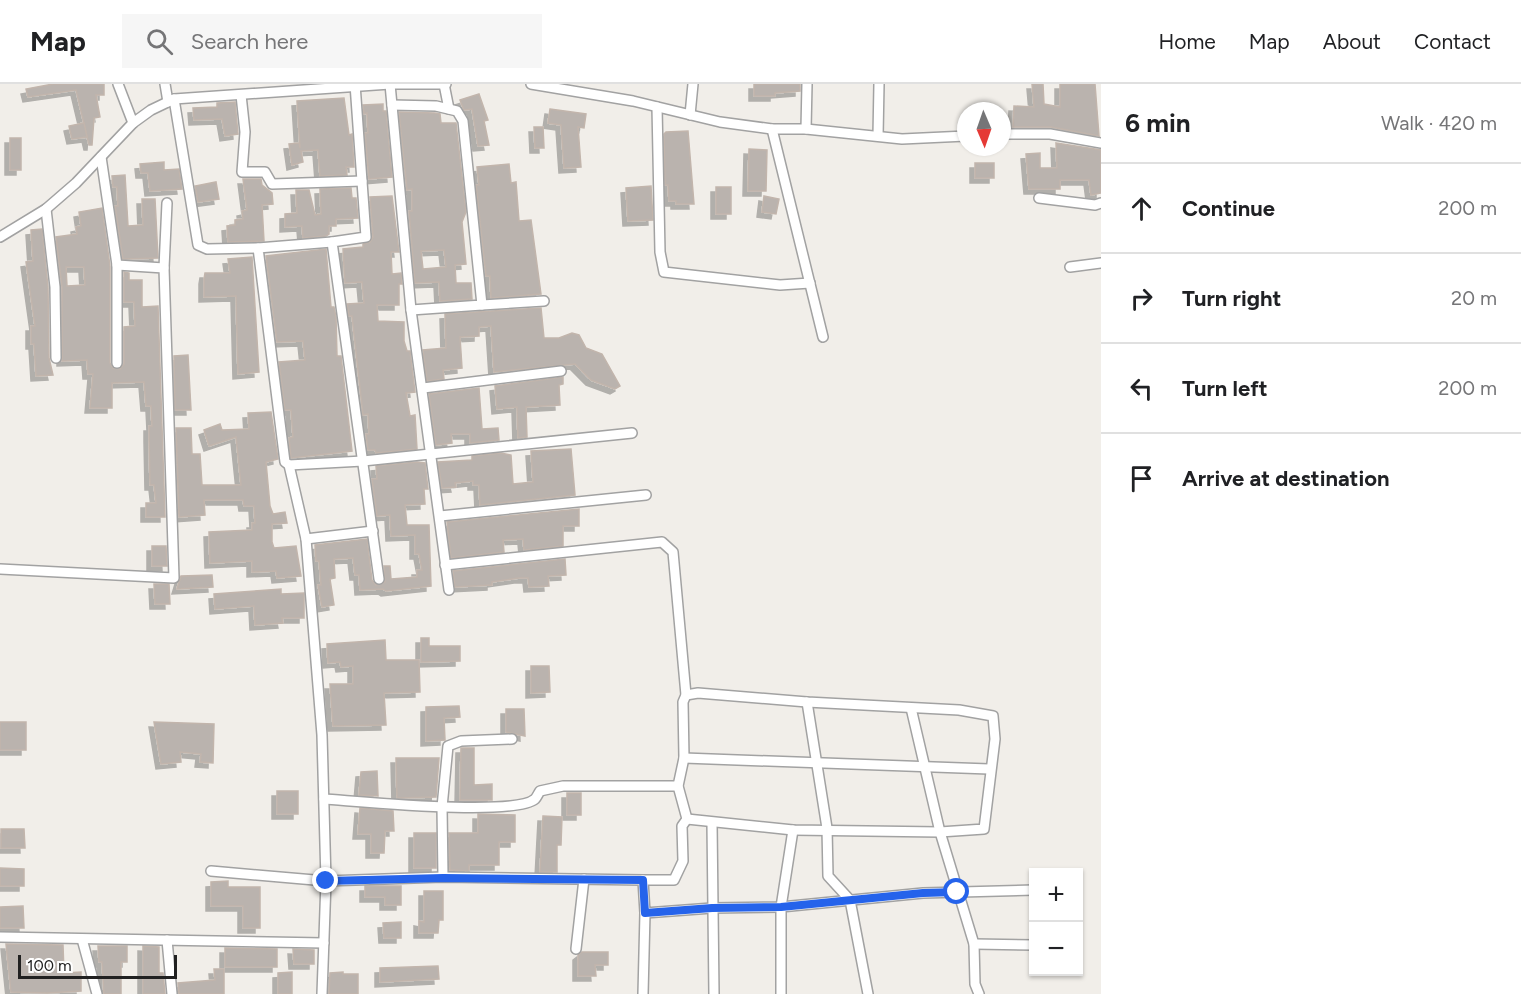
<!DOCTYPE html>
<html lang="en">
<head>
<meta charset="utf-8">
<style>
	body { margin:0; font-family:Figtree,sans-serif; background:#f6f6f6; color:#202124 }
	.controls { position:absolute; right:18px; bottom:18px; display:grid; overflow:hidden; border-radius:0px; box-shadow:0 2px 4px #0004 }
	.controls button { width:54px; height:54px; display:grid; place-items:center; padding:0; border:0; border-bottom:2px solid #e0e0e0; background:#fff; color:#202124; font:30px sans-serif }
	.compass { position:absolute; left:957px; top:18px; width:54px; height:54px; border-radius:50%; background:#fff; box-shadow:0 2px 4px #0004; rotate:178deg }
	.scale { position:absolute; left:18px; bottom:15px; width:159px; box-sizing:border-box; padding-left:6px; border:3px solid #212121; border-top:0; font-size:16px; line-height:21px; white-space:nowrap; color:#212121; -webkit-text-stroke:4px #fff; paint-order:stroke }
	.stop { position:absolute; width:18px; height:18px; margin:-14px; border:4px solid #2563eb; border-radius:50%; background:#fff }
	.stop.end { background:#2563eb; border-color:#fff; box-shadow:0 2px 6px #0008 }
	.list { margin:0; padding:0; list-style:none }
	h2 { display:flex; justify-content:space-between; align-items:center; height:78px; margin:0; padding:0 24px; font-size:26px }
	h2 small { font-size:20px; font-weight:400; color:#757577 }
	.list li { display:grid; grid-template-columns:39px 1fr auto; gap:18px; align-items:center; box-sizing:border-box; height:90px; padding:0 24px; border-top:2px solid #e0e0e0 }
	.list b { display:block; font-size:22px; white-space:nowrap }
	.list em { font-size:20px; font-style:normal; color:#757577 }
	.icon { flex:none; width:33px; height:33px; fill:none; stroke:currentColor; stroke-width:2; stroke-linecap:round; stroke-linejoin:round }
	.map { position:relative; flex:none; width:1101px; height:910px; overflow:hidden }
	header { display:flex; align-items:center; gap:36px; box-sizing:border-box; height:84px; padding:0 30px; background:#fff; border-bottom:2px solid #e0e0e0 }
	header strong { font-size:28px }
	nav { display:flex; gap:33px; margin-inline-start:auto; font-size:21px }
	.search { width:420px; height:54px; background:#f6f6f6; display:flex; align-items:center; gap:15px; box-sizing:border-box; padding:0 21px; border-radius:0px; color:#757577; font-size:22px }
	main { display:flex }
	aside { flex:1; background:#fff }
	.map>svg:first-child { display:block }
	.building { fill:#bab3ae; stroke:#c2b5ac; stroke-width:1.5; fill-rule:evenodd; filter:url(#shadow) }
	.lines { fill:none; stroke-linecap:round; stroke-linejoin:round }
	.minor-casing { stroke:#a2a2a2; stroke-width:12 }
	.minor { stroke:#fff; stroke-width:9 }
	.route { stroke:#2563eb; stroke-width:8 }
</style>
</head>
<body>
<header>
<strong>Map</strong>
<div class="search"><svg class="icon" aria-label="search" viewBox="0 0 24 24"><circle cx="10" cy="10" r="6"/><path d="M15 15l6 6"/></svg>Search here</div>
<nav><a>Home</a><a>Map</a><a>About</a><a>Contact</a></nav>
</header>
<main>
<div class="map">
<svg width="1101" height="910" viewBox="0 0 1101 910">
	<defs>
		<filter id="shadow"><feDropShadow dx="-5" dy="5" stdDeviation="0" flood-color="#0004"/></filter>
	</defs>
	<rect width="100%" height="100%" fill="#f1eee9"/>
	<g class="building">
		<path d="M53,0H104V11H96L100,33L94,34L92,61H89L76,6L28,13L26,5Z"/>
		<path d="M754,0H800V7L775,9V12H754Z"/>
		<path d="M1032,0H1043L1044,20L1060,23V0H1095L1099,52L1051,43H1013L1014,22L1034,23Z"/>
		<path d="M479,10L488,36L484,37L489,61L478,62L472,25L464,26L460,16Z"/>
		<path d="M344,14L349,51L352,50L354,83H346L347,91L320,92L318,66L301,67L303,78L292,81L289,60L299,59L300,64L297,17Z"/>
		<path d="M235,18L238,50L225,52L222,35L194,36L193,24L217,23V19Z"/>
		<path d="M383,20V27H386L392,93L369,95L365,49H368L367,29L364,30L363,21Z"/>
		<path d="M550,25L586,30L584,44L578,43L581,83L564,84L561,41L548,39Z"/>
		<path d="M399,28L435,29L440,30L441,39H456L466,128L462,138L466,180L455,181L456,199H471L472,215L440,217L439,198L415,199L409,127H412V105L407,106ZM444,166L446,183L423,185L421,167Z"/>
		<path d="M84,39L87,53L72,55L69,42Z"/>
		<path d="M534,43H543L544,64H535Z"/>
		<path d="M688,47L694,120H676V117H669L668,101H665L664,50L666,48Z"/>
		<rect x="10" y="54" width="11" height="32"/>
		<path d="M1056,59L1101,66V109L1091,111L1089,96H1060V105H1029L1026,70L1040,69V84H1057Z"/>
		<path d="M749,65L767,66L766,107H748Z"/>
		<path d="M164,78V86L179,85L182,105L150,107L148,89H141L140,80Z"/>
		<rect x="975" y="79" width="19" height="15"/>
		<path d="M509,80L511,99L516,98L519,137L531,136L541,210L491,214L490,192H486L476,101H479L477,83Z"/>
		<path d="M125,91L128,142L143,141L142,115H155L158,174L123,175L115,122H118L117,103H113L112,92Z"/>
		<path d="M243,95H261L262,101L272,109L273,120L262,121L264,157L228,158L227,142L235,141V136L243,135L242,127L247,126Z"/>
		<path d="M216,98L219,115L198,118L195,102Z"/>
		<path d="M651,102L653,136L628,137L626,104Z"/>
		<rect x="716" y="103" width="15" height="27"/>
		<path d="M351,104L352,114H356L358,134L336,135V142H329V150L326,152L303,154L302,142L285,143V130L297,129L296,106H309L315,131L321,130L320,105Z"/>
		<path d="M392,112L399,168H391L392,190L401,189L402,200H399V221H377L378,237L404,238V257L407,267H410L415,308L406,309L410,332L415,331L417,365L376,369L375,366H368L366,350H369L368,330L363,331L352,232H349L347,220L364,219L362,198L345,199L343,165L363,163V160L370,158L373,153L370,113Z"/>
		<path d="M764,112L779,115L776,130L762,128Z"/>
		<path d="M102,124L110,182V279L113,284L120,285L124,280V243L135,242L134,218H124V188L129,189V196H142V223L158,222L165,433H146V419H156L154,401H150L149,353V342H152L151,322H146L144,298L112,299V324H90L93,290H88L87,276L62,277V203L56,153L77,150L76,143L81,142L79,128ZM66,183H84L85,201L67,202Z"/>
		<path d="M42,145L48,203L49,274L53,291L36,292L34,260H31V242H35L26,178L33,177L31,146Z"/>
		<path d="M326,165L331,223H334L336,233L337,272H341L352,367L291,374L289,354L293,353L291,326H285L279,278L305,276L303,257L277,258L266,172Z"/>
		<path d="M252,173L259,288L238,290L236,212L204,213V195L205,189H230L228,175Z"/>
		<path d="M541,224L544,254H559L572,249L579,251L586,264L602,270L620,302L615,305L591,296L575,280L494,288L491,242L479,243V252L460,253L462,284L443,286L444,295L427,297L423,266L446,264L445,230Z"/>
		<path d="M188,271L191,326H175L174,272Z"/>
		<path d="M563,293V300L559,301L560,321L526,323L527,353L518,354L517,323L497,325L495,302Z"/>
		<path d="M479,304L482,345L498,344L499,356L470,359V350H451L452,359L436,361L429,310Z"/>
		<path d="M271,328L278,375L266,378L270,422L273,430L285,428L287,439L272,440V458L274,464L296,462L301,492L277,494L276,487L252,488V477L210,479L209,448L252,446V439H255L254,422H244L243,416H204L205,431L179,433L176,344H191L192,370H200L202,401H241L236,353L209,362L204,346L220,340L222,346L249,345L248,329Z"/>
		<path d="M571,365L575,411L480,421L479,401H473V397L455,399L456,403L442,404L438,378L472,376V372L501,369L511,371L513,400L533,398L531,367Z"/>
		<path d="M417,378L425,379L428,405H424L425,420L405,421L407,441H429L431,502L386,507L383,505L360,506L359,491H355L353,474L334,475L335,494L330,495L334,521L322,523L318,501H321L319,477H316L315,461L367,455L372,496L376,501L385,498L384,482H390L391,495L417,493V486H422L419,470H415V451L391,452L390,431L377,432L372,395H377L376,382Z"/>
		<path d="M579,425V442H563V462L524,466L523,455L503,456L504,468L451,474L447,438Z"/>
		<path d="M152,462H166L167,482H152Z"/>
		<path d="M565,475L566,491L548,492L549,502L529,503L528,494H519L492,498V501L455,503L453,487Z"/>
		<path d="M212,491L213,503L177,505L181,492Z"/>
		<path d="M154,500H169L170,520H155Z"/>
		<path d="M281,505V510L304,509V534H282L283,539L255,541L254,522L215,525L214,510Z"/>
		<path d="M421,554H429V562H460V577L421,578Z"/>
		<path d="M385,556L386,576H419L420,608L384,609L386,641L333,642L330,600H353V582L341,583L340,578L328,579L327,560Z"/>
		<path d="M531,582H549L550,608L531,609Z"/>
		<path d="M459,622L460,633L444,634L445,656L426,657V623Z"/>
		<path d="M506,625H524L525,652L506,648Z"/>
		<rect x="0" y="638" width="26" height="28"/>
		<path d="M154,638L214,640L213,679L200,678L201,670L180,668L181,678L161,680Z"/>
		<path d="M461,664H474V701L492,700V716H460Z"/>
		<path d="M396,674H439L436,713L397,714Z"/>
		<path d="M377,687L378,712L359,711L361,688Z"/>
		<rect x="277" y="707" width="21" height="23"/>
		<rect x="567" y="709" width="14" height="22"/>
		<path d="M360,724L393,727L394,747H385L384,769H371V750H358Z"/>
		<path d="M478,730L515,731V758H499V781H469V787L450,786L449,749H478Z"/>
		<path d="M543,732L562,733L561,761H557V788H540Z"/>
		<path d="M1,745H24L25,764H1Z"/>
		<rect x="414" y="749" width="22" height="35"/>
		<path d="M0,784L24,785V802H0Z"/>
		<path d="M228,797V803H260V844H243V822H211V798Z"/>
		<path d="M365,802H401V821H385V813H365Z"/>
		<path d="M424,807H443V836H439L438,849H419V837L424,838Z"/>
		<path d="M23,822L24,844H0V823Z"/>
		<path d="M401,838V854H384L383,839Z"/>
		<path d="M6,860L63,861L64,889L81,888V907L47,909L11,908Z"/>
		<path d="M98,862H127V878H121V910H104L102,878H99Z"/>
		<path d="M143,862L159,863V889H163L165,910H143Z"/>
		<path d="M225,864L277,865V883H225Z"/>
		<path d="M293,865L314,866V880H294Z"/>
		<path d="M582,868H608V881H595L596,892H578V871Z"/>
		<path d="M438,882L439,895L380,898V884Z"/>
		<path d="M214,885H224V910H179L178,899L215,896Z"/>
		<path d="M292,888V910H278V889Z"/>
		<path d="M343,888V890H358V910H329L330,889Z"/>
	</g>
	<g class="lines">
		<g class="minor-casing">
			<g id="minor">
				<path d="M118,0L133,39"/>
				<path d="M165,0L168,18"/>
				<path d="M355,0L366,153L332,158L379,495"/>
				<path d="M390,0L411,226L449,506"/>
				<path d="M444,0L449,25"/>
				<path d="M531,0L633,17L720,38L772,45H806L902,55L966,52"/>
				<path d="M241,11L245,48L242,88H265L272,100L362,97"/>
				<path d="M174,15L198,161L207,165L258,164"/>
				<path d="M392,21L436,22L457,27L463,37L482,221L411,226"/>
				<path d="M657,23L660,168L664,188L780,201L810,199"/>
				<path d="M690,31L693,0"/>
				<path d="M772,45L823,253"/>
				<path d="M806,45L807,0"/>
				<path d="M1002,50H1050L1101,59"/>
				<path d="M878,52L879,0"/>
				<path d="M1039,114L1095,121L1101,119"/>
				<path d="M46,125L55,203L56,274"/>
				<path d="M0,153L46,125L76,99L133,39L151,26L174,15L390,0H446"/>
				<path d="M332,158L258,164L285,378L289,381L306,455L373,447"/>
				<path d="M117,181V279"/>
				<path d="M1070,183L1101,179"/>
				<path d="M164,184L167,119"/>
				<path d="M482,221L544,217"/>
				<path d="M423,304L561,287"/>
				<path d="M289,381L363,377L632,349"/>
				<path d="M440,432L646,411"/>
				<path d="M306,455L322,651L326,797L322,910"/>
				<path d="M445,481L662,458L673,468L686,611L683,618L684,674L678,702L687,735L682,742L683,777L674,796H643"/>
				<path d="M0,485L174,494L164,184L117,181L101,73"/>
				<path d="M686,611L698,609L807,618L959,626L993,632L995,655L984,745L940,748L793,746L687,735"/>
				<path d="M807,618L827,744L828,792L850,816L868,910"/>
				<path d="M911,624L940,748L974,860L975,900L979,910"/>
				<path d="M684,674L989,685"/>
				<path d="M324,715C357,717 514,733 535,715C537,713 538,710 540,707L563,702H678"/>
				<path d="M712,739L714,910"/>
				<path d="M211,787L326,797L443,793L643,796L645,829L712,824L781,823L923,809L1034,806"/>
				<path d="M443,793L442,723L448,662L461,657L512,655"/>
				<path d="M0,853L324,859"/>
				<path d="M82,855L97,910"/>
				<path d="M167,856L172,910"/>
				<path d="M974,860L1034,861"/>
				<path d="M576,865L584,795"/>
				<path d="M643,910L645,829"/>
				<path d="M781,910V823L793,746"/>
			</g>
		</g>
		<use href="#minor" class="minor"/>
	</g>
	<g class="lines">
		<path class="route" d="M326,797L443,794L643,796L645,829L712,824L781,823L923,809L957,808"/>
	</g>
</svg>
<div class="controls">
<button>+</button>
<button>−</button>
</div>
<svg class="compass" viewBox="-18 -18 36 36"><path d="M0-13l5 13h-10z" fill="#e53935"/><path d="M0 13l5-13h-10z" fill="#757577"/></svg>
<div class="scale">100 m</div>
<div class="stop" style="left:957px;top:808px"></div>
<div class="stop end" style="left:326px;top:797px"></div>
</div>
<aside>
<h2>6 min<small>Walk · 420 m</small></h2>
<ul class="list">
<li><svg class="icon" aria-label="ahead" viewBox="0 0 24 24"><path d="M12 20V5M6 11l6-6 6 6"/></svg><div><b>Continue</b></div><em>200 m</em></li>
<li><svg class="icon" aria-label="right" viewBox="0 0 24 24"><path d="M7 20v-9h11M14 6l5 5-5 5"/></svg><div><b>Turn right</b></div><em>20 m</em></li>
<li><svg class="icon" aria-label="left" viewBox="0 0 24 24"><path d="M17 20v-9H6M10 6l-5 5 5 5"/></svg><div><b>Turn left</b></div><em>200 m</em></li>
<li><svg class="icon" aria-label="arrive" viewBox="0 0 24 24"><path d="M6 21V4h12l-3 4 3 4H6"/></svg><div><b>Arrive at destination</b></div></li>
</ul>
</aside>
</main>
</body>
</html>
